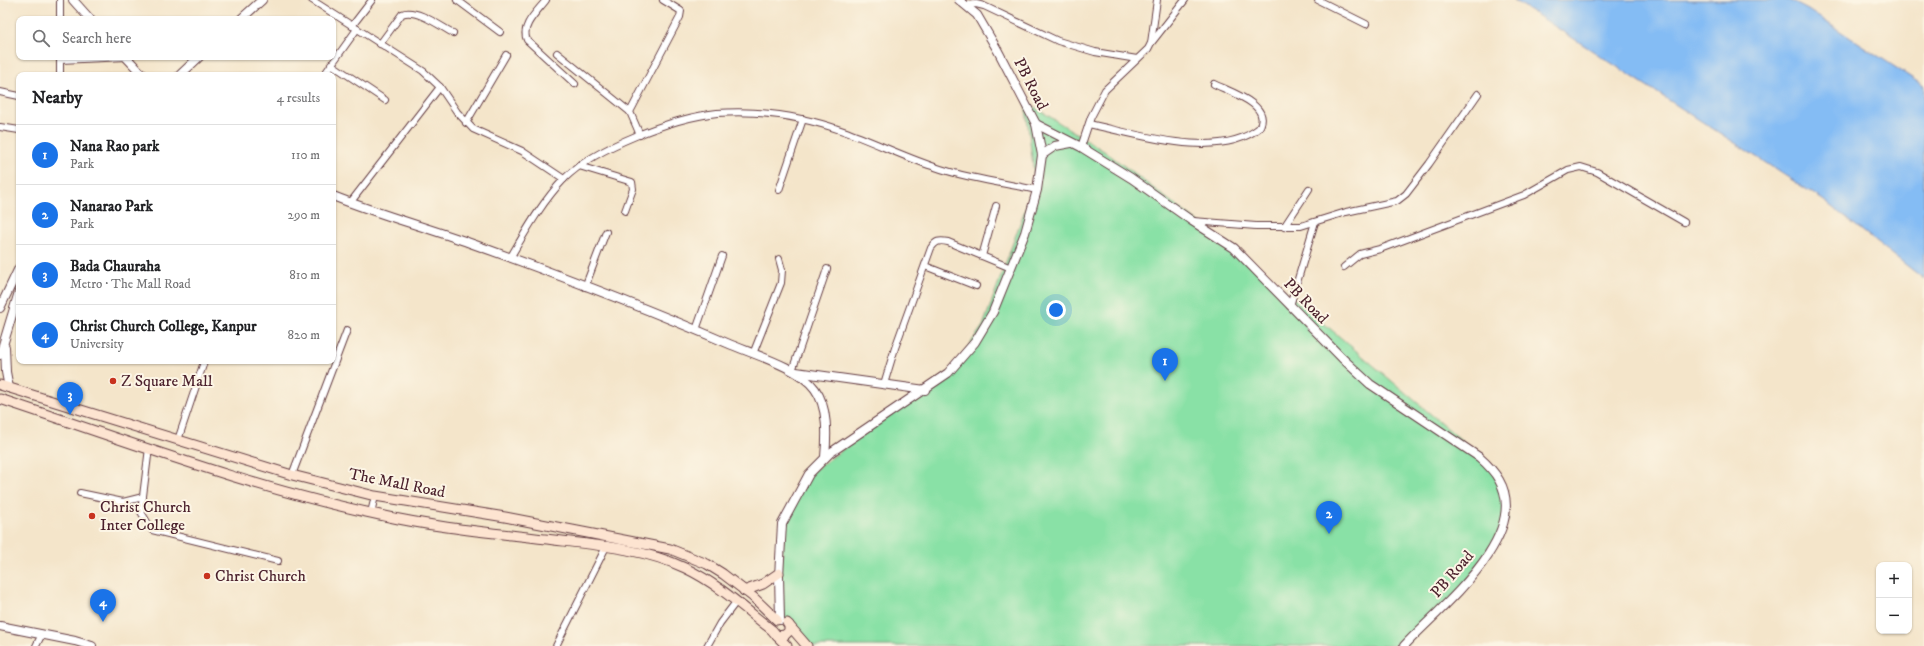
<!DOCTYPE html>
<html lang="en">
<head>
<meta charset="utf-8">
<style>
	body { margin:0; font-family:"IM FELL DW Pica",serif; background:#f6f6f6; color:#202124 }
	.controls { position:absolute; right:12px; bottom:12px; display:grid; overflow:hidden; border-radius:8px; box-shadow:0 1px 3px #0004 }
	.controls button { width:36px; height:36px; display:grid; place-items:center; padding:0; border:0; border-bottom:1px solid #e0e0e0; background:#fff; color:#202124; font:20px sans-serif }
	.you { position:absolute; left:1056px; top:310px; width:14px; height:14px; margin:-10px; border:3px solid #fff; border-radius:50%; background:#1a73e8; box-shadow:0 0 0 6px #1a73e833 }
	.badge { display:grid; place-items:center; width:26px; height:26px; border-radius:50%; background:#1a73e8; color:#fff; font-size:13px; font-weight:700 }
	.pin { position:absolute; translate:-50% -33px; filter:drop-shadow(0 1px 2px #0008) }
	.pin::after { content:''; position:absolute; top:21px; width:14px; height:12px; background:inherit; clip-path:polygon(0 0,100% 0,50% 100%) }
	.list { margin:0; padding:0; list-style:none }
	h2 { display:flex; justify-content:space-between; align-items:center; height:52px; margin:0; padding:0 16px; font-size:17px }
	h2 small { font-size:13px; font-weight:400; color:#757577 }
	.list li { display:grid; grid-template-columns:26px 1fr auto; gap:12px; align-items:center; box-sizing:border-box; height:60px; padding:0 16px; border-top:1px solid #e0e0e0 }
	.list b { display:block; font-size:15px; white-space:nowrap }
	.list p { margin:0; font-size:13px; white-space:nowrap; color:#757577 }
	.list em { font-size:13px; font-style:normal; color:#757577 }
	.icon { flex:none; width:22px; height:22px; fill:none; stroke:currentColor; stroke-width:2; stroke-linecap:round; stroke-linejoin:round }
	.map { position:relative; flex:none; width:1924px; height:646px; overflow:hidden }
	.search { position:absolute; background:#fff; box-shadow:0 1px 3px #0004; left:16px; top:16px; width:320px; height:44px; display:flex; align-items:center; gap:10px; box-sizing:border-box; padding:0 14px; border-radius:8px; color:#757577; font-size:15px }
	.panel { position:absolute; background:#fff; box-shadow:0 1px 3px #0004; left:16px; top:72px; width:320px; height:292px; border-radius:8px }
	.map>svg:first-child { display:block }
	.green { fill:#89e1a6; stroke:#6a8068 }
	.water { fill:#84bcf4; stroke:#676e90 }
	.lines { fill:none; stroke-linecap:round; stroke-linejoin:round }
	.minor-casing { stroke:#643d43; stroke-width:8 }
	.tertiary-casing { stroke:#643d43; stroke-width:10 }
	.secondary-casing { stroke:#643d43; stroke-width:11 }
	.minor { stroke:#fff; stroke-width:6 }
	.tertiary { stroke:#fff; stroke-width:8 }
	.secondary { stroke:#fde4d1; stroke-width:9 }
	.poi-dot { fill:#c8321e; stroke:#fcf5e5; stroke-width:1.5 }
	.labels { text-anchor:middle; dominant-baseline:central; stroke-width:4; stroke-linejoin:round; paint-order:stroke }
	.street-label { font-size:16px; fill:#4a1f2b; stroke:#fcf5e5 }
	.poi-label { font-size:16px; fill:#4a1f2b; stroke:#fcf5e5; text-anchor:start }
</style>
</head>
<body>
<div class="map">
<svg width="1924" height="646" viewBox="0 0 1924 646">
	<rect width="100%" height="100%" fill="#fcf5e5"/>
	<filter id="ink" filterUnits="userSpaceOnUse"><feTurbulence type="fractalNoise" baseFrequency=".025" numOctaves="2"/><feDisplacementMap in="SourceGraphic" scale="8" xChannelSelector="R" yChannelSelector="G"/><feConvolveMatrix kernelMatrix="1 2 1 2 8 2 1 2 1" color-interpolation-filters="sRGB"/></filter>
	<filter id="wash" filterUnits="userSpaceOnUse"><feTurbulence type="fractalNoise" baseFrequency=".012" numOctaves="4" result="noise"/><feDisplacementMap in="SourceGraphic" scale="16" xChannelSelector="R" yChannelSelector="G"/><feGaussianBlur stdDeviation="0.9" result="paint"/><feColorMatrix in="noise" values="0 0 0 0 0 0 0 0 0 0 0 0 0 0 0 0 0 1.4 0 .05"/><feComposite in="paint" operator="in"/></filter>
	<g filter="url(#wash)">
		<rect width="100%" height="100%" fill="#f4e5ca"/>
		<path class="green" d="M1025,101L1107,153L1261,270L1493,467L1509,519L1457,596L1405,646H807L784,619L780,572L787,514L813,471L950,372L983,326L1035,182Z"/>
		<path class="water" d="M1514,0H1789L1808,10L1924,86V279L1823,200Z"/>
	</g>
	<g filter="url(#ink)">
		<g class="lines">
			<g class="minor-casing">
				<g id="minor">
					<path d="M60,0V19"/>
					<path d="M312,0L423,71L440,87L350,203"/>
					<path d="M457,0L500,32"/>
					<path d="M546,0C538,11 520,26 527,40L575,84"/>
					<path d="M1318,0L1366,24"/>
					<path d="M965,5L976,4L984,6L1058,41L1095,52L1137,59"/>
					<path d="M352,26L372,0"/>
					<path d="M1152,42L1185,0"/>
					<path d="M380,44L402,14C416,8 440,26 453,33"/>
					<path d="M557,53L630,112"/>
					<path d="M60,60L126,57"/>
					<path d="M331,64L385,100"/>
					<path d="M60,75V57"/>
					<path d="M324,75L357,29"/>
					<path d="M440,87L457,112L473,129L522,151L564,179"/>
					<path d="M0,92L19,96"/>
					<path d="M466,123L506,55"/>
					<path d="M1089,124C1137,134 1218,161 1259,128C1273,105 1230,92 1214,84"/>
					<path d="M0,127L19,130"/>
					<path d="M640,135L630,112L680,17L681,11L663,0"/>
					<path d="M1081,147L1091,117L1105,90L1148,49L1151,43L1157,0"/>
					<path d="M579,166L632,182L633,189L625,211"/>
					<path d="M779,190L803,119"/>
					<path d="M1193,221L1256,226H1301L1346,212L1397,201L1406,194L1429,164L1478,94"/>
					<path d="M1284,227L1309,189"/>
					<path d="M982,256L996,206"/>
					<path d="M510,258C526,231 542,202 564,179C596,147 673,118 717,113C746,111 774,113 801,119C847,128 888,151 932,166C965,178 1003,183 1037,190"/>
					<path d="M925,266L976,286"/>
					<path d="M1344,267L1360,254L1380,249L1524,195L1568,170L1581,167L1597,172L1684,222"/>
					<path d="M585,287L606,232"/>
					<path d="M1290,306L1315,222"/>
					<path d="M696,330L722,256"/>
					<path d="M753,354L781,283L782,270L779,259"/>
					<path d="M792,371L827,269"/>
					<path d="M884,384L895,348L931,248C936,241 939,240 948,242L1011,268"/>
					<path d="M178,440L204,362"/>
					<path d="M149,448L141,512L152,530L278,561"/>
					<path d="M292,475L347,330"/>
					<path d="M80,493L123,502L143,497"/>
					<path d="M371,513L375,496"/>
					<path d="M36,646L42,634"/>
					<path d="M556,646L607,545"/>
					<path d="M707,646L720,623L736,602"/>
				</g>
			</g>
			<g class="tertiary-casing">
				<g id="tertiary">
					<path d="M73,0L90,19"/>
					<path d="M959,0L977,15L998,51L1036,124L1081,147L1131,178L1192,221L1234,248L1342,358L1370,384L1479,457C1487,464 1494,471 1499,480C1532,537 1438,609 1404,646"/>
					<path d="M241,19L262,0"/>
					<path d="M126,57L143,75"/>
					<path d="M180,75L199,57"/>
					<path d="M1042,155L1055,146L1071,143"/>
					<path d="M333,196C378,214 425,227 470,243C557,274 643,307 727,343C752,354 799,367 815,389C828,407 827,435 825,457"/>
					<path d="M0,308L19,268"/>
					<path d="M5,347L6,372L9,388"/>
					<path d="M0,355L19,292"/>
					<path d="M796,372L925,390"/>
					<path d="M780,620L779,576L782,524L809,474L830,453L948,373L975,342L993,312L1025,233L1037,190L1042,155L1036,124"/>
					<path d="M0,626L75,641L92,646"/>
				</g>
			</g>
			<g class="secondary-casing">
				<g id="secondary">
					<path d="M0,385L292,475L375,496L505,517L670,549L707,564L723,574L753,597L777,620"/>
					<path d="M0,399C125,440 250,488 380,515C437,528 496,533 554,540C598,545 645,549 685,568C717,583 744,608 772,630L777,636L785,635L789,631V625"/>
					<path d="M744,591L763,584L779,573"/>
					<path d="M787,623L807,646"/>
					<path d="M777,636L787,646"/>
				</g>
			</g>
			<use href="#minor" class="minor"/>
			<use href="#tertiary" class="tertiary"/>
			<use href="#secondary" class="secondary"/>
		</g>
	</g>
	<g class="poi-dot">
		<circle cx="113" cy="381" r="4"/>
		<circle cx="92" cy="516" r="4"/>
		<circle cx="207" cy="576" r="4"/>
	</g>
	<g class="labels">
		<g class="street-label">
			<text transform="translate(1031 84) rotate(63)">PB Road</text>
			<text transform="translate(1306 301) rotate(46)">PB Road</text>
			<text transform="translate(397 483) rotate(11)">The Mall Road</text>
			<text transform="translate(1452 574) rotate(-49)">PB Road</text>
		</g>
		<g class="poi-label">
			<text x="121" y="381">Z Square Mall</text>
			<text x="100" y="507">Christ Church<tspan x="100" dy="18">Inter College</tspan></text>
			<text x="215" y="576">Christ Church</text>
		</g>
	</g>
</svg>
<div class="controls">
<button>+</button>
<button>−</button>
</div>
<div class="you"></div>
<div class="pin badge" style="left:1165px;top:381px">1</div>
<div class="pin badge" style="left:1329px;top:534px">2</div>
<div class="pin badge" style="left:70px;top:415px">3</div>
<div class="pin badge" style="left:103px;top:622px">4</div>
<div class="search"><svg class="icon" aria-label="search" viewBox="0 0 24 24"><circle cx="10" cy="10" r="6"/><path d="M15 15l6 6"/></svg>Search here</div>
<section class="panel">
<h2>Nearby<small>4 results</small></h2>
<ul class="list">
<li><span class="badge">1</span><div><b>Nana Rao park</b><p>Park</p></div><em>110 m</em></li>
<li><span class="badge">2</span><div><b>Nanarao Park</b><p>Park</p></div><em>290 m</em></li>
<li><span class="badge">3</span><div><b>Bada Chauraha</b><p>Metro · The Mall Road</p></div><em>810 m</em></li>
<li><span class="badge">4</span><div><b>Christ Church College, Kanpur</b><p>University</p></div><em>820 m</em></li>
</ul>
</section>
</div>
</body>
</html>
